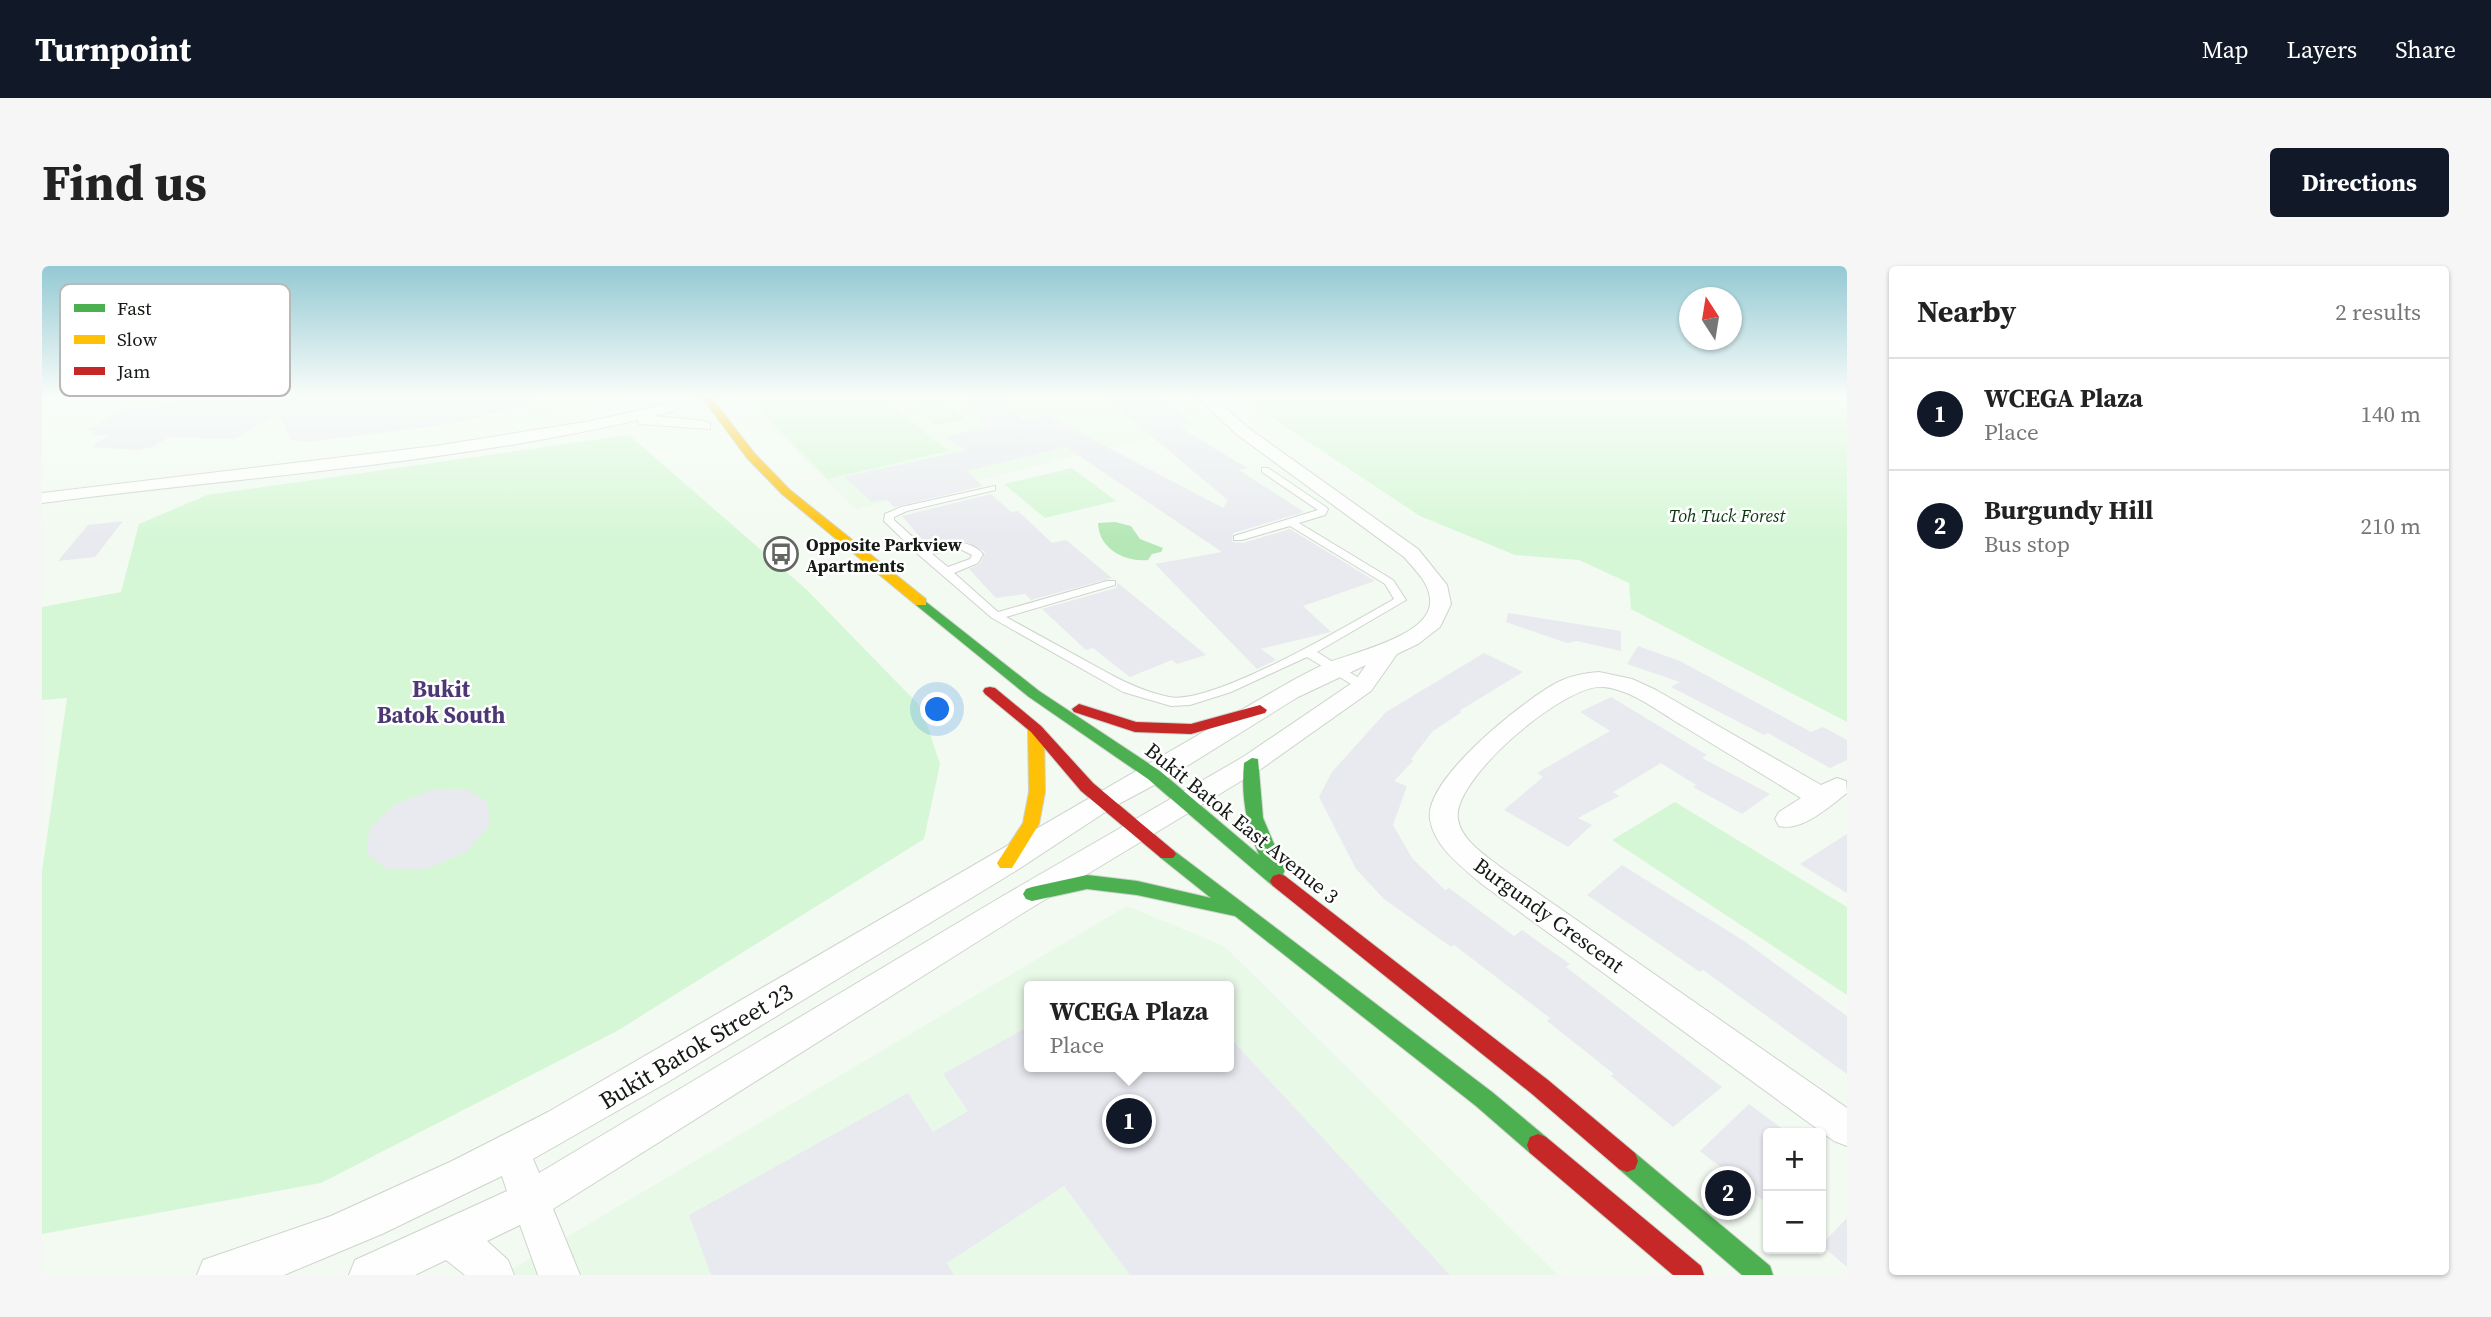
<!DOCTYPE html>
<html lang="en">
<head>
<meta charset="utf-8">
<style>
	body { margin:0; font-family:"Source Serif 4",serif; background:#f6f6f6; color:#222 }
	.controls { position:absolute; right:21px; bottom:21px; display:grid; overflow:hidden; border-radius:7px; box-shadow:0 2px 5px #0004 }
	.controls button { width:63px; height:63px; display:grid; place-items:center; padding:0; border:0; border-bottom:2px solid #e0e0e0; background:#fff; color:#222; font:35px sans-serif }
	.compass { position:absolute; left:1637px; top:21px; width:63px; height:63px; border-radius:50%; background:#fff; box-shadow:0 2px 5px #0004; rotate:348deg }
	.you { position:absolute; left:896px; top:444px; width:24px; height:24px; margin:-18px; border:5px solid #fff; border-radius:50%; background:#1a73e8; box-shadow:0 0 0 10px #1a73e833 }
	.badge { display:grid; place-items:center; width:46px; height:46px; border-radius:50%; background:#111827; color:#fff; font-size:23px; font-weight:700 }
	.pin { position:absolute; translate:-50% -50%; border:4px solid #fff; box-shadow:0 2px 7px #0006 }
	.popup { position:absolute; left:982px; top:715px; width:210px; height:91px; box-sizing:border-box; display:grid; place-content:center; border-radius:7px; background:#fff; filter:drop-shadow(0 2px 5px #0005); font-size:23px; white-space:nowrap; color:#767676 }
	.popup b { font-size:26px; color:#222 }
	.popup::after { content:''; position:absolute; left:50%; top:100%; margin-left:-14px; border:14px solid transparent; border-top-color:#fff }
	.list { margin:0; padding:0; list-style:none }
	h2 { display:flex; justify-content:space-between; align-items:center; height:91px; margin:0; padding:0 28px; font-size:30px }
	h2 small { font-size:23px; font-weight:400; color:#767676 }
	.list li { display:grid; grid-template-columns:46px 1fr auto; gap:21px; align-items:center; box-sizing:border-box; height:112px; padding:0 28px; border-top:2px solid #e0e0e0 }
	.list b { display:block; font-size:26px; white-space:nowrap }
	.list p { margin:0; font-size:23px; white-space:nowrap; color:#767676 }
	.list em { font-size:23px; font-style:normal; color:#767676 }
	.map { position:relative; flex:none; width:1805px; height:1009px; overflow:hidden; border-radius:7px }
	header { display:flex; align-items:center; gap:42px; box-sizing:border-box; height:98px; padding:0 35px; background:#111827; color:#fff }
	header strong { font-size:33px }
	nav { display:flex; gap:38px; margin-inline-start:auto; font-size:24px }
	.intro { display:flex; align-items:center; justify-content:space-between; box-sizing:border-box; height:168px; padding:0 42px }
	h1 { margin:0; font-size:49px }
	.button { padding:18px 32px; border-radius:7px; background:#111827; color:#fff; font-size:24px; font-weight:700 }
	main { display:flex; gap:42px; padding:0 42px }
	aside { flex:1; background:#fff; border-radius:7px; box-shadow:0 2px 5px #0004 }
	.map>svg:first-child { display:block }
	.built { fill:#e9f9e8; fill-rule:evenodd }
	.green { fill:#d6f7d6 }
	.water { fill:#b6e8b7 }
	.building { fill:#e9eaf0 }
	.lines { fill:none; stroke-linecap:round; stroke-linejoin:round }
	.lane-casing { stroke:#ced4cd; stroke-width:2 }
	.street-casing { stroke:#ced4cd; stroke-width:2 }
	.fast-casing { stroke:#ced4cd; stroke-width:2 }
	.slow-casing { stroke:#ced4cd; stroke-width:2 }
	.jam-casing { stroke:#ced4cd; stroke-width:2 }
	.lane { fill:#fdfefd; fill-rule:evenodd }
	.street { fill:#fdfefd; fill-rule:evenodd }
	.fast { fill:#4caf50; fill-rule:evenodd }
	.slow { fill:#ffc107; fill-rule:evenodd }
	.jam { fill:#c62828; fill-rule:evenodd }
	.labels { text-anchor:middle; dominant-baseline:central; stroke-width:5; stroke-linejoin:round; paint-order:stroke }
	.far-park-label { font-size:18px; font-style:italic; fill:#07380d; stroke:#fff }
	.far-poi-label { font-size:18px; font-weight:bold; fill:#151a14; stroke:#fff; text-anchor:start }
	.street-label { font-size:21px; fill:#151a14; stroke:#fff }
	.neighbourhood-label { font-size:23px; font-weight:bold; fill:#4b3874; stroke:#fff }
	.near-street-label { font-size:24px; fill:#151a14; stroke:#fff }
	.key { fill:#fff; stroke:#b9bab8; stroke-width:2 }
	.key-label { font-size:19px; fill:#151a14 }
</style>
</head>
<body>
<header>
<strong>Turnpoint</strong>
<nav><a>Map</a><a>Layers</a><a>Share</a></nav>
</header>
<div class="intro"><h1>Find us</h1><a class="button">Directions</a></div>
<main>
<div class="map">
<svg width="1805" height="1009" viewBox="0 0 1805 1009">
	<rect width="100%" height="100%" fill="#f2faf1"/>
	<g class="built">
		<path d="M512,130H593L587,135L458,161Z"/>
		<path d="M697,130H1144L1172,157L814,243Z"/>
		<path d="M1085,640L1182,680L1516,1009H460ZM987,720H1187V801H987Z"/>
	</g>
	<g class="green">
		<path d="M704,130H837L906,185L786,213Z"/>
		<path d="M895,130L924,153L894,159L866,135Z"/>
		<path d="M1197,130H1805V456L1589,343L1587,317L1537,294L1473,289L1378,250Z"/>
		<path d="M587,169L765,324L879,441L898,498L882,573L575,765L279,917L0,968V605L25,432L0,434V341L79,326L97,258L165,229Z"/>
		<path d="M1030,202L1074,235L1003,252L962,218Z"/>
		<path d="M1633,536L1805,641V729L1570,574Z"/>
	</g>
	<path class="water" d="M1073,256L1089,260L1098,273L1121,282L1119,286L1110,288L1106,294C1084,296 1057,284 1056,257Z"/>
	<g class="building">
		<path d="M139,130H496L497,135L421,156L266,176L249,174L236,147L192,173L127,171L110,181L97,184L50,181L66,169H49L55,165L44,164L89,140L117,142Z"/>
		<path d="M923,130H959L980,154L1004,149L1181,242L1186,234L1061,130H1117L1149,157L1134,159L1205,202L1197,204L1262,246L1191,267L1190,276L1201,277L1248,263L1333,315L1261,340L1289,366L1219,383L1234,394L1215,403L1113,298L1180,286L1024,181L924,205L941,220L852,241L844,233L830,236L802,211L925,184L902,171L945,162Z"/>
		<path d="M949,228L969,246L976,245L1010,277L1024,274L1070,312L989,334L983,328L954,332L927,303L938,298L943,286L922,275L885,279L860,250Z"/>
		<path d="M81,255L53,291L16,295L46,259Z"/>
		<path d="M1076,317L1164,389L1135,398L1130,394L1088,411L1051,382L1044,384L1000,343L1074,322Z"/>
		<path d="M1466,347L1579,365V385L1535,375L1525,377L1464,356Z"/>
		<path d="M1596,380L1638,395L1769,466L1781,461L1805,474V494L1788,502L1726,467L1722,469L1629,421L1638,416L1585,398Z"/>
		<path d="M1442,387L1481,406L1417,445L1420,446L1391,465L1369,493L1371,495L1352,515L1365,520L1351,559L1370,592L1403,624L1407,622L1472,670L1480,664L1528,698L1524,701L1680,821L1631,861L1569,810L1572,808L1505,755L1508,752L1412,679L1409,681L1342,633L1314,603L1277,531L1290,506L1344,446Z"/>
		<path d="M1569,431L1665,489L1660,492L1728,528L1700,548L1651,521L1654,519L1619,497L1571,526L1577,530L1536,552L1550,559L1526,581L1462,544L1501,511L1495,507L1568,465L1538,446Z"/>
		<path d="M424,523L446,536L447,560L424,586L385,603L346,604L325,588L327,563L352,539L389,524Z"/>
		<path d="M1805,568V627L1758,598Z"/>
		<path d="M1580,599L1702,675L1805,750V808L1661,704L1658,706L1545,629Z"/>
		<path d="M987,760V801H1187V771L1408,1009H1088L1022,920L905,997L912,1009H669L647,949L866,827L891,866L926,845L901,808Z"/>
		<path d="M1707,838L1746,867H1726V938L1658,885Z"/>
		<path d="M1805,952V1001L1779,979Z"/>
	</g>
	<g class="lines">
		<g class="lane-casing">
			<path id="lane" d="M1220,202H1226L1284,241L1286,243L1283,249L1257,257L1351,314L1364,334L1275,386L1325,417L1327,420L1325,423H1317L1265,391L1189,426L1148,439L1129,440L1081,426L950,352L877,289L842,255L843,248L859,241L953,220V224L865,245L852,251V254L884,283C905,277 925,271 941,288L936,297L912,307L956,346L1065,315H1073V319L964,351C991,366 1017,380 1044,395C1071,410 1097,425 1127,431C1170,440 1310,357 1352,333L1343,318L1248,260L1200,274H1192V270L1276,244L1220,206ZM916,282L930,289L928,293L906,301L890,288Z"/>
		</g>
		<g class="street-casing">
			<g id="street">
				<path d="M630,130H646C639,145 626,147 612,150L662,155L668,157V163L597,158L596,154C400,199 199,211 0,237V227L393,180L549,155L621,139Z"/>
				<path d="M1154,130H1170L1205,161L1376,283L1405,319L1409,338L1398,361L1376,378L1355,388L1329,425L1219,503L981,647L511,943L538,1009H496L478,959L445,975L466,994L472,1009H423L404,994L373,1009H307L313,994L465,925L460,910L340,968L242,1009H155L161,994L289,950L410,895L506,846L1239,421C1255,412 1271,403 1288,396C1313,386 1385,370 1388,338C1390,319 1373,304 1362,291L1193,167ZM1324,399L1313,415L1201,491L959,631L497,907L491,893L626,816L972,606L1071,541L1129,510L1256,431Z"/>
				<path d="M1557,406L1590,413L1614,424L1779,519L1795,512L1804,515L1805,527C1788,540 1760,566 1737,560L1733,553L1737,546L1759,532C1720,508 1680,484 1641,460C1617,446 1589,423 1561,421C1523,417 1409,514 1416,553C1419,575 1446,591 1461,603L1805,842V880L1792,875L1441,619C1421,602 1392,581 1388,553C1382,513 1482,434 1516,416C1528,410 1542,407 1557,406Z"/>
			</g>
		</g>
		<g class="fast-casing">
			<g id="fast">
				<path d="M879,332L997,425L1118,505L1217,589C1204,558 1199,530 1202,497L1210,492L1216,493L1221,552L1243,604L1241,608L1246,615L1243,620H1231L1106,513L987,431L874,339V333Z"/>
				<path d="M1125,582L1131,584L1450,826L1504,871L1507,879L1504,887L1496,890L1488,887L1434,840L1193,650L1095,629L1045,623L990,635L984,633L981,628L984,623L990,621L1045,609L1095,615L1169,632L1119,592L1116,588L1119,584Z"/>
				<path d="M1585,884L1593,887L1728,1000L1731,1009H1700L1577,903L1574,895L1577,887Z"/>
			</g>
		</g>
		<g class="slow-casing">
			<g id="slow">
				<path d="M659,130H668L713,188L748,224L884,333V339H874L740,228L705,192Z"/>
				<path d="M994,458L1002,463L1003,526L997,558L970,602H958L955,597L981,557L987,526L986,463Z"/>
			</g>
		</g>
		<g class="jam-casing">
			<g id="jam">
				<path d="M948,421L953,422L999,460L1051,517L1131,584L1134,588L1131,592H1119L1039,525L989,466L943,428L941,425L943,422Z"/>
				<path d="M1037,438L1094,456L1149,458L1218,439L1225,444L1223,447L1149,468L1093,466L1032,446L1030,443Z"/>
				<path d="M1237,608L1243,610L1506,814L1593,887L1596,895L1593,903L1585,906L1577,903L1490,828L1231,620L1228,615L1231,610Z"/>
				<path d="M1496,868L1504,871L1659,1000L1662,1009H1631L1488,887L1485,879L1488,871Z"/>
			</g>
		</g>
		<use href="#lane" class="lane"/>
		<use href="#street" class="street"/>
		<use href="#fast" class="fast"/>
		<use href="#slow" class="slow"/>
		<use href="#jam" class="jam"/>
	</g>
	<linearGradient id="sky" x2="0" y2="1"><stop stop-color="#94c9d4"/><stop offset="0.48" stop-color="#f9fdf9"/><stop offset="1" stop-color="#f9fdf9" stop-opacity="0"/></linearGradient>
	<rect width="1805" height="271" fill="url(#sky)"/>
	<defs>
		<g id="bus-ring" transform="scale(1.75)"><circle r="9.5" fill="#fff" stroke="#626861" stroke-width="1.5"/><path d="M-5-6H5V4H4V6H2V4H-2V6H-4V4H-5ZM-3.5-4V0h7V-4ZM-3.5 1.2v1.5H-2V1.2ZM2 1.2v1.5H3.5V1.2Z" fill="#626861"/></g>
	</defs>
	<g fill-rule="evenodd">
		<use href="#bus-ring" x="739" y="288"/>
	</g>
	<g class="labels">
		<g class="far-park-label">
			<text x="1685" y="249">Toh Tuck Forest</text>
		</g>
		<g class="far-poi-label">
			<text x="764" y="278">Opposite Parkview<tspan x="764" dy="21">Apartments</tspan></text>
		</g>
		<g class="street-label">
			<text transform="translate(1200 557) rotate(39)">Bukit Batok East Avenue 3</text>
			<text transform="translate(1507 649) rotate(36)">Burgundy Crescent</text>
		</g>
		<g class="neighbourhood-label">
			<text x="399" y="423">Bukit<tspan x="399" dy="26">Batok South</tspan></text>
		</g>
		<g class="near-street-label">
			<text transform="translate(654 780) rotate(-31)">Bukit Batok Street 23</text>
		</g>
	</g>
	<rect x="18" y="18" width="230" height="112" rx="10" class="key"/>
	<rect x="32" y="38" width="31" height="8" fill="#4caf50"/>
	<rect x="32" y="69" width="31" height="9" fill="#ffc107"/>
	<rect x="32" y="101" width="31" height="8" fill="#c62828"/>
	<g class="key-label">
		<text x="75" y="49">Fast</text>
		<text x="75" y="80">Slow</text>
		<text x="75" y="112">Jam</text>
	</g>
</svg>
<div class="controls">
<button>+</button>
<button>−</button>
</div>
<svg class="compass" viewBox="-18 -18 36 36"><path d="M0-13l5 13h-10z" fill="#e53935"/><path d="M0 13l5-13h-10z" fill="#767676"/></svg>
<div class="you"></div>
<div class="pin badge" style="left:1087px;top:855px">1</div>
<div class="popup"><b>WCEGA Plaza</b>Place</div>
<div class="pin badge" style="left:1686px;top:927px">2</div>
</div>
<aside>
<h2>Nearby<small>2 results</small></h2>
<ul class="list">
<li><span class="badge">1</span><div><b>WCEGA Plaza</b><p>Place</p></div><em>140 m</em></li>
<li><span class="badge">2</span><div><b>Burgundy Hill</b><p>Bus stop</p></div><em>210 m</em></li>
</ul>
</aside>
</main>
</body>
</html>
